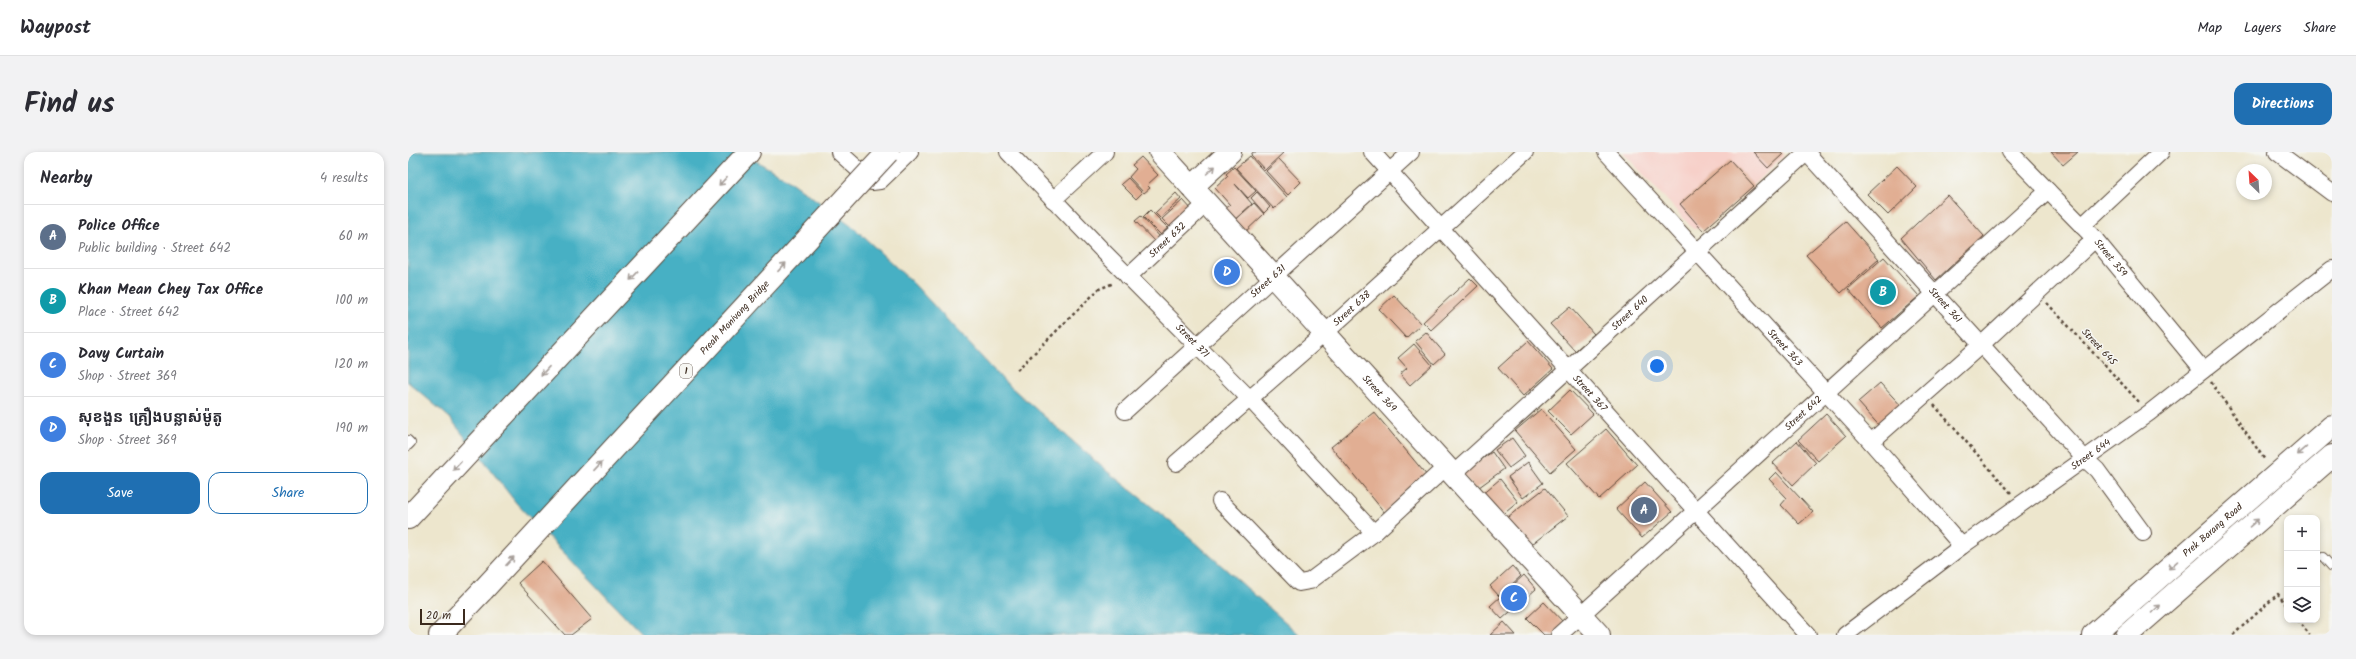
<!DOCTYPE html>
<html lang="en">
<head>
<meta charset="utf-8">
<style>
	body { margin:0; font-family:Kalam,"Noto Sans Khmer",sans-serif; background:#f2f2f3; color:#2b2b33 }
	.controls { position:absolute; right:12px; bottom:12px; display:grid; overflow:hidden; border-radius:8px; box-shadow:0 2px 6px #0003 }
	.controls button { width:36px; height:36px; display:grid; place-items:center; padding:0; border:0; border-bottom:1px solid #e1e1e2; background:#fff; color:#2b2b33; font:20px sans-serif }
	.compass { position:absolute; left:1828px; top:12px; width:36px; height:36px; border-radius:50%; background:#fff; box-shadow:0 2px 6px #0003; rotate:335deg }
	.scale { position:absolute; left:12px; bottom:10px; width:45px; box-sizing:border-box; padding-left:4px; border:2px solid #3b2a1e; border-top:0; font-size:11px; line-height:14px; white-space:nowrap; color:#3b2a1e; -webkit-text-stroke:3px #f6f6f2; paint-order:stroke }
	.you { position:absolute; left:1249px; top:214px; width:14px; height:14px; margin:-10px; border:3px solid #fff; border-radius:50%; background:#1a73e8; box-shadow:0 0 0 6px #1a73e833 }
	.badge { display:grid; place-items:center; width:26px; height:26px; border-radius:50%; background:#1f6fb2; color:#fff; font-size:13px; font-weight:700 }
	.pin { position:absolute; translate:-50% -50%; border:2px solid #fff; box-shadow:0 1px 4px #0006 }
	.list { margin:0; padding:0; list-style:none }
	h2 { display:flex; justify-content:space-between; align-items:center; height:52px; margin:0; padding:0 16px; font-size:17px }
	h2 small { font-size:13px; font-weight:400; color:#7c7c81 }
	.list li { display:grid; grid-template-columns:26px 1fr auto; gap:12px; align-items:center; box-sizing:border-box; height:64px; padding:0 16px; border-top:1px solid #e1e1e2 }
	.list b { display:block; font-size:15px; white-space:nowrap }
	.list p { margin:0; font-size:13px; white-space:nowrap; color:#7c7c81 }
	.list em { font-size:13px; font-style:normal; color:#7c7c81 }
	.actions { display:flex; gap:8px; padding:12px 16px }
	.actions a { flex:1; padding:9px 0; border:1px solid #1f6fb2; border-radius:12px; text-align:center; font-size:14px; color:#1f6fb2 }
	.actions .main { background:#1f6fb2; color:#fff }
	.icon { flex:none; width:22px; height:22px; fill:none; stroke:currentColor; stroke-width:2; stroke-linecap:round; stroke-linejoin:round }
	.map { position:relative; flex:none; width:1924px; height:483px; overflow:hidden; border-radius:12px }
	header { display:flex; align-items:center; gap:24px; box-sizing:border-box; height:56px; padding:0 20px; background:#fff; border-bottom:1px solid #e1e1e2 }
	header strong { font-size:19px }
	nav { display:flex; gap:22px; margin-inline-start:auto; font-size:14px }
	.intro { display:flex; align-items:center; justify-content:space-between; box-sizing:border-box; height:96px; padding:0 24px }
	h1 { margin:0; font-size:28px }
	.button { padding:10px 18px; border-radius:12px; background:#1f6fb2; color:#fff; font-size:14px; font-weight:700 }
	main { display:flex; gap:24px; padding:0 24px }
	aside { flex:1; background:#fff; border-radius:12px; box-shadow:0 2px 6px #0003 }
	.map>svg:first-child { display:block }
	.built { fill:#f7d0c9 }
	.water { fill:#46b0c4; stroke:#406d71 }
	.building { fill:#e1ae93 }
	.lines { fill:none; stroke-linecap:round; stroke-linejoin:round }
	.lane-casing { stroke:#564638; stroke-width:10 }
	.street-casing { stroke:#564638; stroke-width:18 }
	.secondary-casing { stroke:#564638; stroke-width:24 }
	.highway-casing { stroke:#564638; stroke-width:24 }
	.path { stroke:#564638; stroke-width:2.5; stroke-dasharray:3 3; stroke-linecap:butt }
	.lane { stroke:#fff; stroke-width:8 }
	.street { stroke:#fff; stroke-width:16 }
	.secondary { stroke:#fff; stroke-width:22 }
	.highway { stroke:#fff; stroke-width:22 }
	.highway-bridge-casing { stroke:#564638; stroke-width:24; stroke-linecap:butt }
	.highway-bridge { stroke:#fff; stroke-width:22 }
	.oneway { stroke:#a79f9a }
	.labels { text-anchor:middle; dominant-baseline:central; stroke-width:3; stroke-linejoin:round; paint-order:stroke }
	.shield { fill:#f6f6f2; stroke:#73675e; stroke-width:1 }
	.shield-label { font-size:9px; font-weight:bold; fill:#3b2a1e }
	.street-label { font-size:10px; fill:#3b2a1e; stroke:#f6f6f2 }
</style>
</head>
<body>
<header>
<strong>Waypost</strong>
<nav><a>Map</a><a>Layers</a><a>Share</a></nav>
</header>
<div class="intro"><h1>Find us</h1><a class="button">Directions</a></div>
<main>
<aside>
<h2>Nearby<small>4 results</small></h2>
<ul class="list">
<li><span class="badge" style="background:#5c6f8a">A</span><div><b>Police Office</b><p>Public building · Street 642</p></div><em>60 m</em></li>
<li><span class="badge" style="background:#0f9aa8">B</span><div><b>Khan Mean Chey Tax Office</b><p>Place · Street 642</p></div><em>100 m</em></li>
<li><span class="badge" style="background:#3f7fe0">C</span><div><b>Davy Curtain</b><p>Shop · Street 369</p></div><em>120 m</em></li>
<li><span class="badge" style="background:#3f7fe0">D</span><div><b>សុខងួន គ្រឿងបន្លាស់ម៉ូតូ</b><p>Shop · Street 369</p></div><em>190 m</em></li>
</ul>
<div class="actions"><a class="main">Save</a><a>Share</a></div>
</aside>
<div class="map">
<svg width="1924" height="483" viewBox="0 0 1924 483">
	<rect width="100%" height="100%" fill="#f6f6f2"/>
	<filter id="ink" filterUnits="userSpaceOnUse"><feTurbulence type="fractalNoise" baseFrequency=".025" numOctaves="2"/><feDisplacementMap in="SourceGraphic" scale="8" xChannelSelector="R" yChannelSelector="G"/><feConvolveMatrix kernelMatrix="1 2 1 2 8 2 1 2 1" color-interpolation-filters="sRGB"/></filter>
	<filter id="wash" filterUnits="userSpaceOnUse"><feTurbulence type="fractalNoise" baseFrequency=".012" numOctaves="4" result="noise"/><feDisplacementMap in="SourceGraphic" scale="16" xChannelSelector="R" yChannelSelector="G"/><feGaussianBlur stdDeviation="0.9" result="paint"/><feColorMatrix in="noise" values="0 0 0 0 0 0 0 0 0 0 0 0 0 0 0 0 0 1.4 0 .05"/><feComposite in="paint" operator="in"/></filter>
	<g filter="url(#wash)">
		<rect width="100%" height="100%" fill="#ede6cd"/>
		<path class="built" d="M1215,0H1376L1375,5L1298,76L1285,77Z"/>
		<path class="water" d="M0,0H332L378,26L443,73L505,131L596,229L700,320L778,382L892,483H235L109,352L42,266L0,230Z"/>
		<g id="blocks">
			<g class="building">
				<path d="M845,0H876L857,18L843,3Z"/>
				<path d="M1345,0H1373L1375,2L1360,16Z"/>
				<path d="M1643,0H1670L1655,13Z"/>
				<path d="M842,4L879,45L866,57L828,16Z"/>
				<path d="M733,5L750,23L739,33L742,36L736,41L721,25L728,17L724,13Z"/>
				<path d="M871,7L893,30L880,43L858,19Z"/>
				<path d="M1322,8L1346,34L1295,79L1272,52Z"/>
				<path d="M1489,14L1509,35L1480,63L1459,42Z"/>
				<path d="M826,15L848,39L840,46L827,32L844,52L824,70L815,59L822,53L807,36L820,24L818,22Z"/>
				<path d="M720,26L734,41L728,47L713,32Z"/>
				<path d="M849,40L862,55L856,61L843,46Z"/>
				<path d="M768,41L773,47L752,66L747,61Z"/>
				<path d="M1539,43L1576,84L1528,128L1493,86Z"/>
				<path d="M775,48L785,59L765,78L754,67Z"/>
				<path d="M846,51L856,62L835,82L825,70Z"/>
				<path d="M742,58L764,80L757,87L735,65Z"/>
				<path d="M733,64L752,85L747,90L727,69Z"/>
				<path d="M1437,69L1471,107L1433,141L1398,103Z"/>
				<path d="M1476,105L1511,144L1474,176L1440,137Z"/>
				<path d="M826,107L833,114L813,133L807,126Z"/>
				<path d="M1062,126L1070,134L1023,178L1015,170Z"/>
				<path d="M986,143L1013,172L998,186L971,157Z"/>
				<path d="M1162,155L1186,182L1167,199L1142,172Z"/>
				<path d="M1018,180L1037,202L1026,212L1007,189Z"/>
				<path d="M1120,189L1145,217L1115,244L1090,216Z"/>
				<path d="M1006,192L1024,213L1002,233L992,222L999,216L990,206Z"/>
				<path d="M1472,231L1497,258L1475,278L1450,250Z"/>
				<path d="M1162,238L1185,262L1163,282L1140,259Z"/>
				<path d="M1133,257L1168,297L1142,320L1107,279Z"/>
				<path d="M966,260L1020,325L977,361L923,295Z"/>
				<path d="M1418,262L1438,284L1410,309L1390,288Z"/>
				<path d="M1198,277L1229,313L1191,347L1159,311Z"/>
				<path d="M1104,286L1117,304L1101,316L1087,298Z"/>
				<path d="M1389,289L1408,311L1385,333L1365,311Z"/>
				<path d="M1084,300L1096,317L1067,338L1054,321Z"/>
				<path d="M1120,310L1135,331L1115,346L1100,325Z"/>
				<path d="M1368,320L1405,360L1391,372L1373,353L1379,346L1361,327Z"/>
				<path d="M1092,327L1110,350L1092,365L1073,343Z"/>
				<path d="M1237,330L1264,360L1234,386L1208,357Z"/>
				<path d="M1137,336L1160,364L1119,396L1096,368Z"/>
				<path d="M134,409L184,467L163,483H157L110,431Z"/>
				<path d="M1104,414L1113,424L1091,444L1082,434Z"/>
				<path d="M1116,423L1128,437L1094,467L1082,454Z"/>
				<path d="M1136,450L1157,472L1146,483H1136L1119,466Z"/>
				<path d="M1096,470L1108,483H1082Z"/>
			</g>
		</g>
	</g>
	<g filter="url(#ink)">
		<use href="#blocks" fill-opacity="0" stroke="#564638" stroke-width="1"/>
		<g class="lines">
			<g class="lane-casing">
				<g id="lane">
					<path d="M0,288L3,291L0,294"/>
					<path d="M1915,405L1924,415"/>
				</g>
			</g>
			<g class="street-casing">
				<g id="street">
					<path d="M431,0L464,30L472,29L502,0"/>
					<path id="s1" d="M600,0L695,99L841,246L966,381"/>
					<path id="s2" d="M964,0L1400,483"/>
					<path id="s3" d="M1198,0L1463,290L1554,394"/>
					<path id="s4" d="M1398,0L1676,306L1689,318L1735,381"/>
					<path id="s5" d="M1602,0L1687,87L1795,218"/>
					<path d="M1869,0L1924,41"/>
					<path d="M645,48L697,0"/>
					<path d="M1674,74L1753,0"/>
					<path id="s6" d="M720,125L799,51"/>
					<path id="s7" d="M717,259L1003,0"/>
					<path d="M1463,290L1573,193L1687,87"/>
					<path id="s8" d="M768,311L917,181L1117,0"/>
					<path id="s9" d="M1045,322L1399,0"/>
					<path d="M812,349L891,431L902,429L966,381L1038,315"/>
					<path id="s10" d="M1151,483L1640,39"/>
					<path id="s11" d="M1437,483L1554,394L1741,261L1924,117"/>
				</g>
			</g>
			<g class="secondary-casing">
				<g id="secondary">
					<path id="s12" d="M752,0L1191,483"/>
					<path d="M784,35L822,0"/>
					<path id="s13" d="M1685,483L1924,274"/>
					<path d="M1719,483L1924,304"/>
				</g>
			</g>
			<g class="highway-casing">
				<g id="highway">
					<path d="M0,366L341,0"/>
					<path d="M32,483L75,438"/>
				</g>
			</g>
			<g class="path">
				<path d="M1639,151L1731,250"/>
				<path d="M609,218L691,137L706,131"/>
				<path d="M1803,230L1857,308"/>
				<path d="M1526,253L1603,341"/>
				<path d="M1890,468L1902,483"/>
				<path d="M1825,483L1870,442L1879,454"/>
			</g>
			<use href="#lane" class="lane"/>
			<use href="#street" class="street"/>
			<use href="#secondary" class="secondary"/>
			<use href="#highway" class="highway"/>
			<g class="highway-bridge-casing">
				<g id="highway-bridge">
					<path id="s14" d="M75,438L480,0"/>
				</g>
			</g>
			<use href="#highway-bridge" class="highway-bridge"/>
		</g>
		<defs><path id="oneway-shaft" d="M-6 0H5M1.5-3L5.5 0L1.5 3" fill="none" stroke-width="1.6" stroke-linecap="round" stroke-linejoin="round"/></defs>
		<g class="oneway">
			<use href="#oneway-shaft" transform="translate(803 18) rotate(-42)"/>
			<use href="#oneway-shaft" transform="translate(315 29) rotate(133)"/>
			<use href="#oneway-shaft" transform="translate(374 115) rotate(-47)"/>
			<use href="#oneway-shaft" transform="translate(226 124) rotate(133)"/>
			<use href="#oneway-shaft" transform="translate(137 219) rotate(133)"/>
			<use href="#oneway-shaft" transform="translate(1894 299) rotate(139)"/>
			<use href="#oneway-shaft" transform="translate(49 314) rotate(133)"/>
			<use href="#oneway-shaft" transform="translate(190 314) rotate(-47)"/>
			<use href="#oneway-shaft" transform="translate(1846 371) rotate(-41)"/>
			<use href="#oneway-shaft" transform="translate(102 409) rotate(-47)"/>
			<use href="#oneway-shaft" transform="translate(1765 413) rotate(139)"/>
			<use href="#oneway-shaft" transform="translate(1748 457) rotate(-41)"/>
		</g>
	</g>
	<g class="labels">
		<rect class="shield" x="272" y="212" width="12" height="14" rx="3"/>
		<g class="shield-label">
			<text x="278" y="219">1</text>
		</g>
		<g class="street-label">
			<text stroke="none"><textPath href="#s6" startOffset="54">Street 632</textPath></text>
			<text stroke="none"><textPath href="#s5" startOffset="146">Street 359</textPath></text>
			<text stroke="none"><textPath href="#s7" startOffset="193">Street 631</textPath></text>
			<text stroke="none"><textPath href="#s4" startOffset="207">Street 361</textPath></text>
			<text stroke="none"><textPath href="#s8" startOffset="234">Street 638</textPath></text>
			<text stroke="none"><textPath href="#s9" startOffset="239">Street 640</textPath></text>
			<text stroke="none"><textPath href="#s14" startOffset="371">Preah Monivong Bridge</textPath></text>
			<text stroke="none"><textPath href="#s1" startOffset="264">Street 371</textPath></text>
			<text transform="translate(1691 195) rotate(47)">Street 645</text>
			<text stroke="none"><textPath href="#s3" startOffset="265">Street 363</textPath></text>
			<text stroke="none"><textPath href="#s12" startOffset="326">Street 369</textPath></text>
			<text stroke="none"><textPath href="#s2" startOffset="325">Street 367</textPath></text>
			<text stroke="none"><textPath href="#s10" startOffset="330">Street 642</textPath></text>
			<text stroke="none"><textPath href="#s11" startOffset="305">Street 644</textPath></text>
			<text stroke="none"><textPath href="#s13" startOffset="159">Prek Barang Road</textPath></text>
		</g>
	</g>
</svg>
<div class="controls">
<button>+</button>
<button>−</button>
<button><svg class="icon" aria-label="layers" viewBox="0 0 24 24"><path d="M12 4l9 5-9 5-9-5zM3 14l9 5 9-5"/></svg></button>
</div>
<svg class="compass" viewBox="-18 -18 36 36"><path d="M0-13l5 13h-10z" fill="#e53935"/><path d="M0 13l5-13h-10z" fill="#7c7c81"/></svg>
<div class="scale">20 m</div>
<div class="you"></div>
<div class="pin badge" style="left:1236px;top:358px;background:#5c6f8a">A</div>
<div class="pin badge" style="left:1475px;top:140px;background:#0f9aa8">B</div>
<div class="pin badge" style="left:1106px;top:446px;background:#3f7fe0">C</div>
<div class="pin badge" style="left:819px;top:120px;background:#3f7fe0">D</div>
</div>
</main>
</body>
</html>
